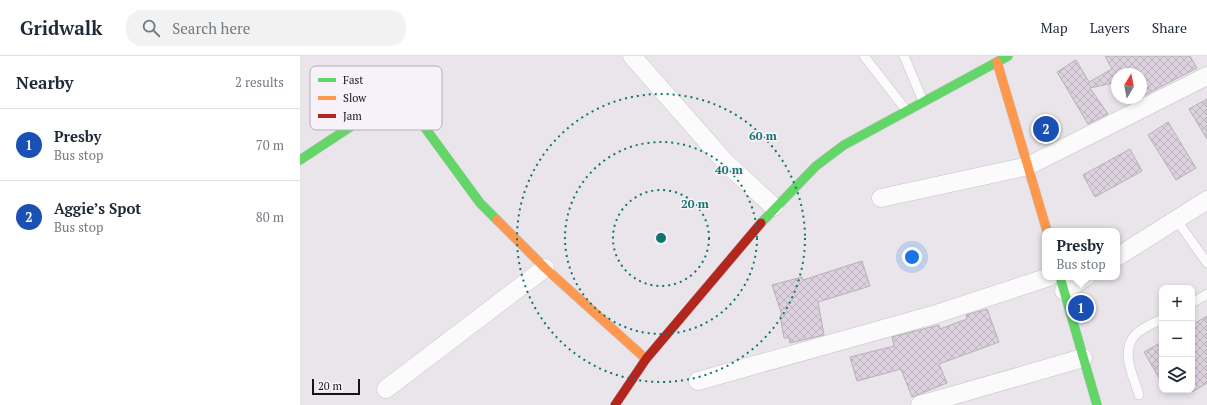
<!DOCTYPE html>
<html lang="en">
<head>
<meta charset="utf-8">
<style>
	body { margin:0; font-family:"PT Serif",serif; background:#f2f2f3; color:#1f2937 }
	.controls { position:absolute; right:12px; bottom:12px; display:grid; overflow:hidden; border-radius:8px; box-shadow:0 2px 6px #0003 }
	.controls button { width:36px; height:36px; display:grid; place-items:center; padding:0; border:0; border-bottom:1px solid #e0e1e3; background:#fff; color:#1f2937; font:20px sans-serif }
	.compass { position:absolute; left:811px; top:12px; width:36px; height:36px; border-radius:50%; background:#fff; box-shadow:0 2px 6px #0003; rotate:10deg }
	.scale { position:absolute; left:12px; bottom:10px; width:48px; box-sizing:border-box; padding-left:4px; border:2px solid #161416; border-top:0; font-size:11px; line-height:14px; white-space:nowrap; color:#161416; -webkit-text-stroke:3px #f7f1f9; paint-order:stroke }
	.you { position:absolute; left:612px; top:201px; width:14px; height:14px; margin:-10px; border:3px solid #fff; border-radius:50%; background:#1a73e8; box-shadow:0 0 0 6px #1a73e833 }
	.badge { display:grid; place-items:center; width:26px; height:26px; border-radius:50%; background:#605d60; color:#fff; font-size:13px; font-weight:700 }
	.pin { position:absolute; translate:-50% -50%; border:2px solid #fff; box-shadow:0 1px 4px #0006 }
	.popup { position:absolute; left:742px; top:172px; width:78px; height:52px; box-sizing:border-box; display:grid; place-content:center; border-radius:8px; background:#fff; filter:drop-shadow(0 1px 3px #0005); font-size:13px; white-space:nowrap; color:#747a83 }
	.popup b { font-size:15px; color:#1f2937 }
	.popup::after { content:''; position:absolute; left:50%; top:100%; margin-left:-8px; border:8px solid transparent; border-top-color:#fff }
	.list { margin:0; padding:0; list-style:none }
	h2 { display:flex; justify-content:space-between; align-items:center; height:52px; margin:0; padding:0 16px; font-size:17px }
	h2 small { font-size:13px; font-weight:400; color:#747a83 }
	.list li { display:grid; grid-template-columns:26px 1fr auto; gap:12px; align-items:center; box-sizing:border-box; height:72px; padding:0 16px; border-top:1px solid #e0e1e3 }
	.list b { display:block; font-size:15px; white-space:nowrap }
	.list p { margin:0; font-size:13px; white-space:nowrap; color:#747a83 }
	.list em { font-size:13px; font-style:normal; color:#747a83 }
	.icon { flex:none; width:22px; height:22px; fill:none; stroke:currentColor; stroke-width:2; stroke-linecap:round; stroke-linejoin:round }
	.map { position:relative; flex:none; width:907px; height:349px; overflow:hidden }
	header { display:flex; align-items:center; gap:24px; box-sizing:border-box; height:56px; padding:0 20px; background:#fff; border-bottom:1px solid #e0e1e3 }
	header strong { font-size:19px }
	nav { display:flex; gap:22px; margin-inline-start:auto; font-size:14px }
	.search { width:280px; height:36px; background:#f2f2f3; display:flex; align-items:center; gap:10px; box-sizing:border-box; padding:0 14px; border-radius:16px; color:#747a83; font-size:15px }
	main { display:flex }
	aside { flex:1; background:#fff }
	.map>svg:first-child { display:block }
	.building { fill:url(#building-cross-hatch); stroke:#b5b2b6 }
	.lines { fill:none; stroke-linecap:round; stroke-linejoin:round }
	.lane-casing { stroke:#c6c3c7; stroke-width:10 }
	.street-casing { stroke:#c6c3c7; stroke-width:19 }
	.fast-casing { stroke:#c6c3c7; stroke-width:10 }
	.slow-casing { stroke:#c6c3c7; stroke-width:10 }
	.jam-casing { stroke:#c6c3c7; stroke-width:10 }
	.lane { stroke:#fcfbfc; stroke-width:9 }
	.street { stroke:#fcfbfc; stroke-width:18 }
	.fast { stroke:#63d668; stroke-width:9 }
	.slow { stroke:#ff974d; stroke-width:9 }
	.jam { stroke:#b3261e; stroke-width:9 }
	.ring { fill:none; stroke:#0f766e; stroke-width:2; stroke-dasharray:2 4 }
	.key { fill:#f7f1f9; stroke:#b4afb5; stroke-width:1 }
	.key-label { font-size:11px; fill:#161416 }
	.centre { fill:#0f766e; stroke:#f7f1f9; stroke-width:2 }
	.ring-label { font-size:12px; text-anchor:middle; font-weight:bold; fill:#0f766e; stroke:#f7f1f9; stroke-width:3.5; stroke-linejoin:round; paint-order:stroke }
</style>
</head>
<body>
<header>
<strong>Gridwalk</strong>
<div class="search"><svg class="icon" aria-label="search" viewBox="0 0 24 24"><circle cx="10" cy="10" r="6"/><path d="M15 15l6 6"/></svg>Search here</div>
<nav><a>Map</a><a>Layers</a><a>Share</a></nav>
</header>
<main>
<aside>
<h2>Nearby<small>2 results</small></h2>
<ul class="list">
<li><span class="badge" style="background:#1a4fb4">1</span><div><b>Presby</b><p>Bus stop</p></div><em>70 m</em></li>
<li><span class="badge" style="background:#1a4fb4">2</span><div><b>Aggie’s Spot</b><p>Bus stop</p></div><em>80 m</em></li>
</ul>
</aside>
<div class="map">
<svg width="907" height="349" viewBox="0 0 907 349">
	<defs>
		<pattern id="building-cross-hatch" width="8" height="8" patternUnits="userSpaceOnUse"><rect width="8" height="8" fill="#ddd1e0"/><path d="M0 0l8 8M0 8l8-8" fill="none" stroke="#bdb3bf"/></pattern>
	</defs>
	<rect width="100%" height="100%" fill="#e9e5ea"/>
	<g class="building">
		<path d="M805,0H890L897,12L841,41V18H817V26L790,32L808,58L788,68L757,16L776,4L789,26L812,13Z"/>
		<path d="M907,43V83L889,53Z"/>
		<path d="M868,66L896,112L876,124L848,79Z"/>
		<path d="M830,93L842,115L795,141L783,119Z"/>
		<path d="M562,205L570,230L518,246L524,279L490,287L489,282H484L480,259H482L472,229L502,221L503,224Z"/>
		<path d="M687,253L699,286L639,308L647,327L612,341L601,313L557,325L550,301L594,290L592,281L639,269L640,273L667,263L666,259Z"/>
		<path d="M907,260V327L892,336V269Z"/>
		<path d="M862,286V327L844,296Z"/>
	</g>
	<g class="lines">
		<g class="lane-casing">
			<g id="lane">
				<path d="M564,0L606,54"/>
				<path d="M604,0L623,45"/>
				<path d="M876,163L907,207"/>
				<path d="M892,247L907,238"/>
				<path d="M839,339C833,319 819,294 837,277C844,271 854,267 862,263"/>
			</g>
		</g>
		<g class="street-casing">
			<g id="street">
				<path d="M332,0L426,107L474,151"/>
				<path d="M581,142L728,110L907,20"/>
				<path d="M817,201L907,144"/>
				<path d="M764,235L786,221"/>
				<path d="M398,325L633,259L749,221"/>
				<path d="M86,333L245,212"/>
				<path d="M620,349L783,302"/>
			</g>
		</g>
		<g class="fast-casing">
			<g id="fast">
				<path d="M0,104L76,54C95,53 104,54 120,65L180,147L197,164"/>
				<path d="M461,167L516,110L544,89L708,0"/>
				<path d="M760,221L797,349"/>
			</g>
		</g>
		<g class="slow-casing">
			<g id="slow">
				<path d="M697,6L747,175"/>
				<path d="M197,164L245,212L346,303"/>
			</g>
		</g>
		<g class="jam-casing">
			<path id="jam" d="M315,349L346,303L461,167"/>
		</g>
		<use href="#lane" class="lane"/>
		<use href="#street" class="street"/>
		<use href="#fast" class="fast"/>
		<use href="#slow" class="slow"/>
		<use href="#jam" class="jam"/>
	</g>
	<g class="ring">
		<circle cx="361" cy="182" r="48"/>
		<circle cx="361" cy="182" r="96"/>
		<circle cx="361" cy="182" r="144"/>
	</g>
	<rect x="10" y="10" width="132" height="64" rx="6" class="key"/>
	<rect x="18" y="22" width="18" height="4" fill="#63d668"/>
	<rect x="18" y="40" width="18" height="4" fill="#ff974d"/>
	<rect x="18" y="58" width="18" height="4" fill="#b3261e"/>
	<g class="key-label">
		<text x="43" y="28">Fast</text>
		<text x="43" y="46">Slow</text>
		<text x="43" y="64">Jam</text>
	</g>
	<circle cx="361" cy="182" r="6" class="centre"/>
	<g class="ring-label">
		<text x="463" y="84">60 m</text>
		<text x="429" y="118">40 m</text>
		<text x="395" y="152">20 m</text>
	</g>
</svg>
<div class="controls">
<button>+</button>
<button>−</button>
<button><svg class="icon" aria-label="layers" viewBox="0 0 24 24"><path d="M12 4l9 5-9 5-9-5zM3 14l9 5 9-5"/></svg></button>
</div>
<svg class="compass" viewBox="-18 -18 36 36"><path d="M0-13l5 13h-10z" fill="#e53935"/><path d="M0 13l5-13h-10z" fill="#747a83"/></svg>
<div class="scale">20 m</div>
<div class="you"></div>
<div class="pin badge" style="left:781px;top:252px;background:#1a4fb4">1</div>
<div class="popup"><b>Presby</b>Bus stop</div>
<div class="pin badge" style="left:746px;top:73px;background:#1a4fb4">2</div>
</div>
</main>
</body>
</html>
